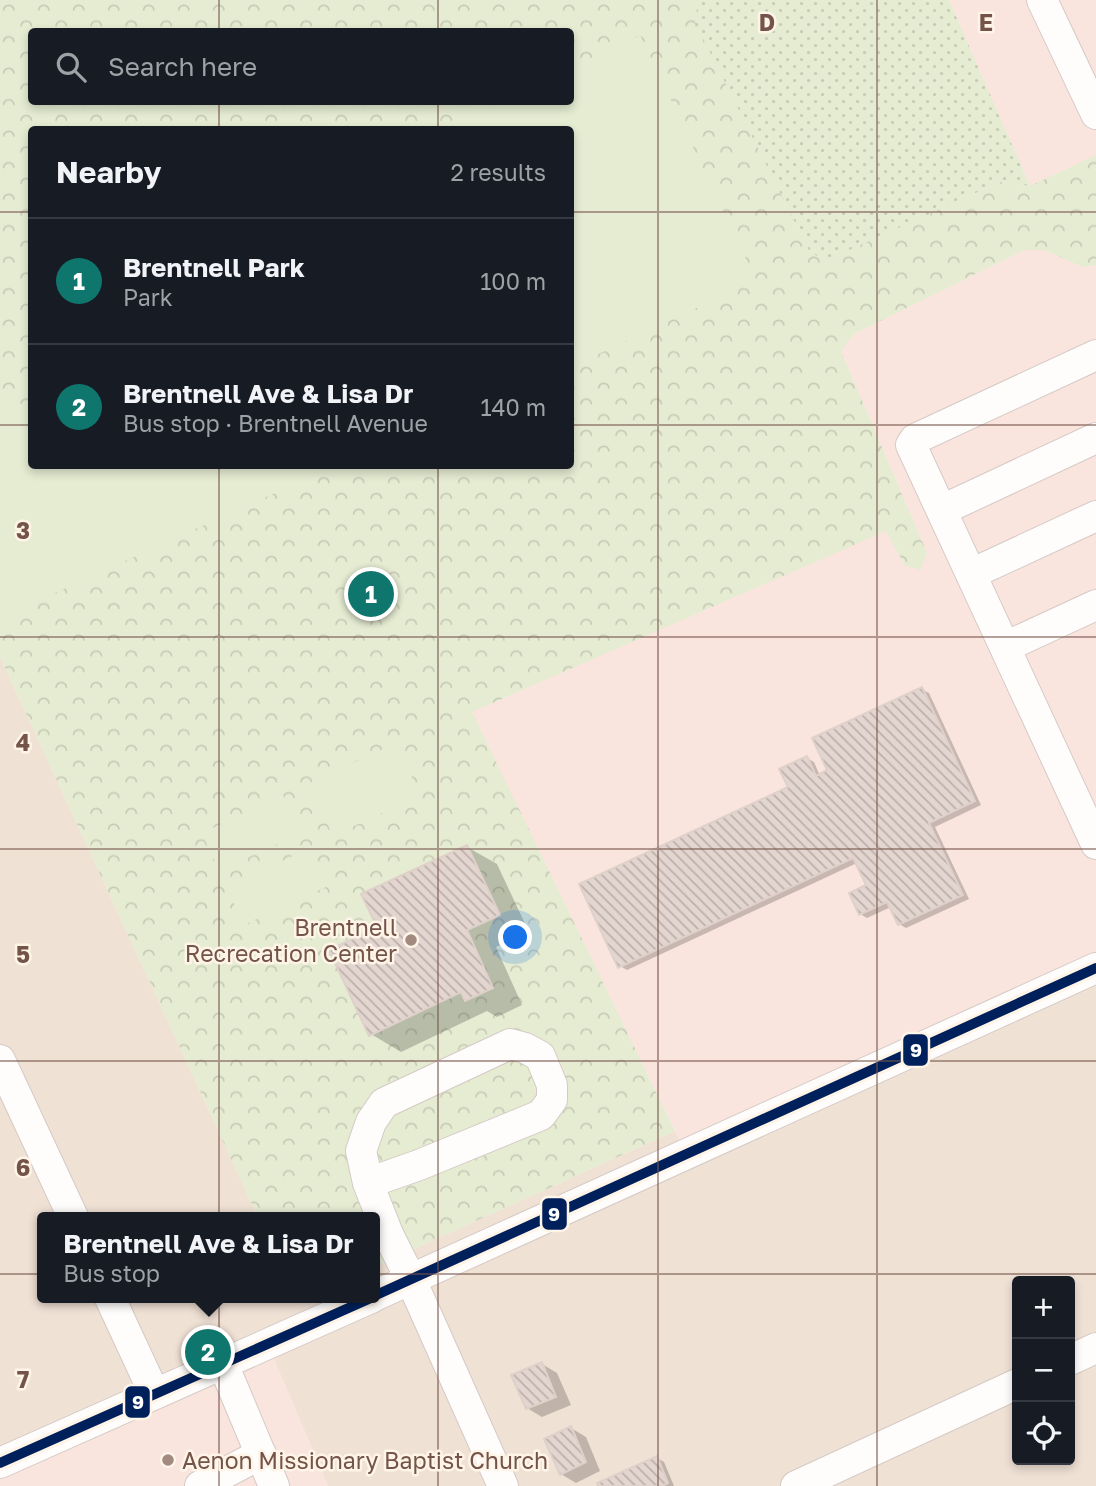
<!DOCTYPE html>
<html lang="en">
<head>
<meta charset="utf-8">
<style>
	body { margin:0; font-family:"Golos Text",sans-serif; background:#20242c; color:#f1f3f6 }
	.controls { position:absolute; right:21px; bottom:21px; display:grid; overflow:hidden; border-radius:7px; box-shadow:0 4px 10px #0003 }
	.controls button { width:63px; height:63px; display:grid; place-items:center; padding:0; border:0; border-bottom:2px solid #363941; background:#171b24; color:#f1f3f6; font:35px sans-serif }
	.you { position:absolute; left:516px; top:938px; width:24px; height:24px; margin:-18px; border:5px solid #fff; border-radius:50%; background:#1a73e8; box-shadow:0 0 0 10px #1a73e833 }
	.badge { display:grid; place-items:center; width:46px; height:46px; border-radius:50%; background:#0f766e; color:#fff; font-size:23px; font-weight:700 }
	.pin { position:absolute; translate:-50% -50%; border:4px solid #fff; box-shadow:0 2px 7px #0006 }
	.popup { position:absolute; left:37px; top:1212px; width:343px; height:91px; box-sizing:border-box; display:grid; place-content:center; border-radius:7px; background:#171b24; filter:drop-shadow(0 2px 5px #0005); font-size:23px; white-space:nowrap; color:#9ea1a6 }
	.popup b { font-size:26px; color:#f1f3f6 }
	.popup::after { content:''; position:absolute; left:50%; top:100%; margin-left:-14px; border:14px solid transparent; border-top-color:#171b24 }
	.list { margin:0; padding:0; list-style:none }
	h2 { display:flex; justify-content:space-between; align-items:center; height:91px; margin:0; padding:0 28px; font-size:30px }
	h2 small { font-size:23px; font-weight:400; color:#9ea1a6 }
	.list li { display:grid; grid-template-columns:46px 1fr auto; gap:21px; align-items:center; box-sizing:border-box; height:126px; padding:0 28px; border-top:2px solid #363941 }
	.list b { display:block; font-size:26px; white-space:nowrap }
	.list p { margin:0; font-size:23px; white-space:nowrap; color:#9ea1a6 }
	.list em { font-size:23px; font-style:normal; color:#9ea1a6 }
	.icon { flex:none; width:38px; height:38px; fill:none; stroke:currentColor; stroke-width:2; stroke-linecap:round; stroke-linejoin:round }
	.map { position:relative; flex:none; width:1096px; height:1486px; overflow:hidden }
	.search { position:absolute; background:#171b24; box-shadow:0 4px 10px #0003; left:28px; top:28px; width:546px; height:77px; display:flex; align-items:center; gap:18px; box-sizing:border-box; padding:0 24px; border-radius:7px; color:#9ea1a6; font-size:26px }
	.panel { position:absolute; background:#171b24; box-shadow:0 4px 10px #0003; left:28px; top:126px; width:546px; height:343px; border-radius:7px }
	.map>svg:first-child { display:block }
	.residential { fill:#f0e1d5; fill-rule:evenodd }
	.commercial { fill:#fae5de }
	.grass { fill:url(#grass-dots) }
	.forest { fill:url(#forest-crowns); fill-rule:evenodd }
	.pitch { fill:#e5ecd2 }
	.shadow { fill:#0003 }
	.building { fill:url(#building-back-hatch); stroke:#dfd1ca; stroke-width:2 }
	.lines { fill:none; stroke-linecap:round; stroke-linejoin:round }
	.minor-casing { stroke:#d5cac5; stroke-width:32 }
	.minor { stroke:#fefdfc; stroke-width:30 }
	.bus-1-casing { stroke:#fff4e8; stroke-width:16 }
	.bus-1 { stroke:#00205b; stroke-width:10 }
	.grid { fill:none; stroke:#745348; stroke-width:2; stroke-opacity:0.55 }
	.poi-dot { fill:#a28a80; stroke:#fff4e8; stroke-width:2.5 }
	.labels { text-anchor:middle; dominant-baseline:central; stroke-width:5; stroke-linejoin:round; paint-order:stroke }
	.poi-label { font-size:23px; fill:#745348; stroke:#fff4e8; text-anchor:end }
	.grid-label { font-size:23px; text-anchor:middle; font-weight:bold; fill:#745348; stroke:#fff4e8; stroke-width:5; stroke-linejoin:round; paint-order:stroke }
	.line-badge { stroke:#fff4e8; stroke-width:2.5 }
	.badge-label { font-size:19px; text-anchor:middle; font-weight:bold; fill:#fff }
</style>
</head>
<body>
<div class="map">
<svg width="1096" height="1486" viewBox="0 0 1096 1486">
	<defs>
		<pattern id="grass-dots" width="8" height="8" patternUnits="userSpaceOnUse" patternTransform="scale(1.75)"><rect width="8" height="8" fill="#e5ecd2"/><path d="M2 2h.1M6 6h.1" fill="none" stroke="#c8ccb6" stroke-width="1.8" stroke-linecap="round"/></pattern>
		<pattern id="forest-crowns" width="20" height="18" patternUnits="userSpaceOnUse" patternTransform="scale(1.75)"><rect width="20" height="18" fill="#e5ecd2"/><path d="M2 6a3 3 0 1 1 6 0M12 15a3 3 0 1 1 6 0" fill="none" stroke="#c8ccb6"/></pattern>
		<pattern id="building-back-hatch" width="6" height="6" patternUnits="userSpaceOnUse" patternTransform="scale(1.75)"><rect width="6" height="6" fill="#e3d6d0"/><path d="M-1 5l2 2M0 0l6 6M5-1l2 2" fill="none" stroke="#bdb0ab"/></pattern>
	</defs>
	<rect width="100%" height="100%" fill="#f7efe8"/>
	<path class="residential" d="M0,657L258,1217H42V1298H296L298,1302L307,1298H374V1267L675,1131L686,1152L1096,967V1486H328L267,1343L0,1461ZM1017,1281H1070V1460H1017Z"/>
	<g class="commercial">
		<path d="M949,0H1096V155L1030,186Z"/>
		<path d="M1024,250H1045L1082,267L1096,265V967L686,1153L471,712L886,530L905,566L927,553L841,351L854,334Z"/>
		<path d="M267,1343L328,1486H0V1461Z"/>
	</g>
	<path class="grass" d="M698,0H949L1030,186L1000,182L825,262L809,251L694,22Z"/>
	<path class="forest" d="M0,0H698L695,22L809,251L825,261L1000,182L1030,186L1096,155V265L1082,267L1045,250H1024L854,334L841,351L927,553L920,570L905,566L886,531L472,712L675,1131L374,1267V1217H258L0,657ZM32,32H570V102H32ZM32,130H570V466H32Z"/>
	<g class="pitch">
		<path d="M640,35L756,280L571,367L570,130L440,129L499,102H570L571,68Z"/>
		<path d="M31,399L32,466H334L0,618V414Z"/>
		<path d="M396,743L420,795L333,836L308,784Z"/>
		<path d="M283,795L301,833L219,871L202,833Z"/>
		<path d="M308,849L326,887L244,925L226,887Z"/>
	</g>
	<g class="shadow">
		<path d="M921,689L929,693L981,805L935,827L969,899L906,928L899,924L891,907L867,918L860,914L868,886L857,863L627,970L620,966L790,788L807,758L814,762L820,776L829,771Z"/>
		<path d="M467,847L497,864L529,932L496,947L522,1005L497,1017L487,1011L401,1052L371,1034L379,928Z"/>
		<path d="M542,1364L557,1373L571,1405L542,1417L527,1408Z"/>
		<path d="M571,1428L586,1437L600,1471L576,1483L561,1474Z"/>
		<path d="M657,1458L664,1462L674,1486H600Z"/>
	</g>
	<g class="building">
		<path d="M922,687L975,801L929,823L963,895L898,925L887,902L859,915L849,893L866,885L853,858L618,968L579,884L788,787L779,769L807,756L816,776L827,770L812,738Z"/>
		<path d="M467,845L500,915L467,930L493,988L465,1001L461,992L369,1036L329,950L377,927L361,894Z"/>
		<path d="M542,1362L556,1397L526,1409L511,1375Z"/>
		<path d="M571,1426L586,1462L560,1475L544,1439Z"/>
		<path d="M657,1456L668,1483L662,1486H598L597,1483Z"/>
	</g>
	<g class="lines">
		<g class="minor-casing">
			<g id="minor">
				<path d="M1042,0L1096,114"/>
				<path d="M1096,355L915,439L911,445L1096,844"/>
				<path d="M942,510L1096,438"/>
				<path d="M971,574L1096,516"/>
				<path d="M1005,647L1096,605"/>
				<path d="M0,1060L73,1217"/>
				<path d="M368,1183L419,1165L541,1115L552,1100V1085L540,1056L525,1048L510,1044L384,1103L371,1122L361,1151L368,1183L388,1234L411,1280L503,1486"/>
				<path d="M374,1296L1096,968"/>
				<path d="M110,1298L154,1393"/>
				<path d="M1070,1360L1096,1348"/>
				<path d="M223,1364L274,1486"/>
				<path d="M0,1463L371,1298"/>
				<path d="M200,1486L261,1454"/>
				<path d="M796,1486L1017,1384"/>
			</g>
		</g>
		<use href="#minor" class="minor"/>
		<g class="bus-1-casing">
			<g id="bus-1">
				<path d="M374,1296L1096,968"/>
				<path d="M0,1463L371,1298"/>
			</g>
		</g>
		<use href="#bus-1" class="bus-1"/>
	</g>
	<path class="grid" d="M219,0V32M438,0V32M658,0V1486M877,0V1486M219,102V130M438,102V130M0,212H32M570,212H1096M0,425H32M570,425H1096M219,466V1486M438,466V1486M0,637H1096M0,849H1096M0,1061H1096M0,1274H1096"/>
	<g class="poi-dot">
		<circle cx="411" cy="940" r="7"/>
		<circle cx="168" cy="1460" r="7"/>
	</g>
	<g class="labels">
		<g class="poi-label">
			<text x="397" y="927">Brentnell<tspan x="397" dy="26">Recrecation Center</tspan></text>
			<text x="182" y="1460" text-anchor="start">Aenon Missionary Baptist Church</text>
		</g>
	</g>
	<g class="grid-label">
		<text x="767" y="31">D</text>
		<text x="986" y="31">E</text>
		<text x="23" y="539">3</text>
		<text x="23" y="751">4</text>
		<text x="23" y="963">5</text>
		<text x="23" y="1176">6</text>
		<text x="23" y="1388">7</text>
	</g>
	<g class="line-badge">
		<rect x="902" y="1033" width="27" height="34" rx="7" fill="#00205b"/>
		<rect x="541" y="1197" width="27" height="34" rx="7" fill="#00205b"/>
		<rect x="124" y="1385" width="27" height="34" rx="7" fill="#00205b"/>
	</g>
	<g class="badge-label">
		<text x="916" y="1057">9</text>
		<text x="554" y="1221">9</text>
		<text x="138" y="1409">9</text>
	</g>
</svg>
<div class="controls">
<button>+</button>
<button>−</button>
<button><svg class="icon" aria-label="locate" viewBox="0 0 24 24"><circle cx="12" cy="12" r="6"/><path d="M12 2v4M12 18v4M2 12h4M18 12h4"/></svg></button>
</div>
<div class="you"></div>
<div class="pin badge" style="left:371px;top:594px">1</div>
<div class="pin badge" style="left:208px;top:1352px">2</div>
<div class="popup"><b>Brentnell Ave &amp; Lisa Dr</b>Bus stop</div>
<div class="search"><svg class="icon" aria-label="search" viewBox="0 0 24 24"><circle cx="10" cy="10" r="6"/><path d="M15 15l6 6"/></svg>Search here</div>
<section class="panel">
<h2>Nearby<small>2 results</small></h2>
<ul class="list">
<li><span class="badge">1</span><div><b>Brentnell Park</b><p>Park</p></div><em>100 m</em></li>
<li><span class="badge">2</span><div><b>Brentnell Ave &amp; Lisa Dr</b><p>Bus stop · Brentnell Avenue</p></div><em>140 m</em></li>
</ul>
</section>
</div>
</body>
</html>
